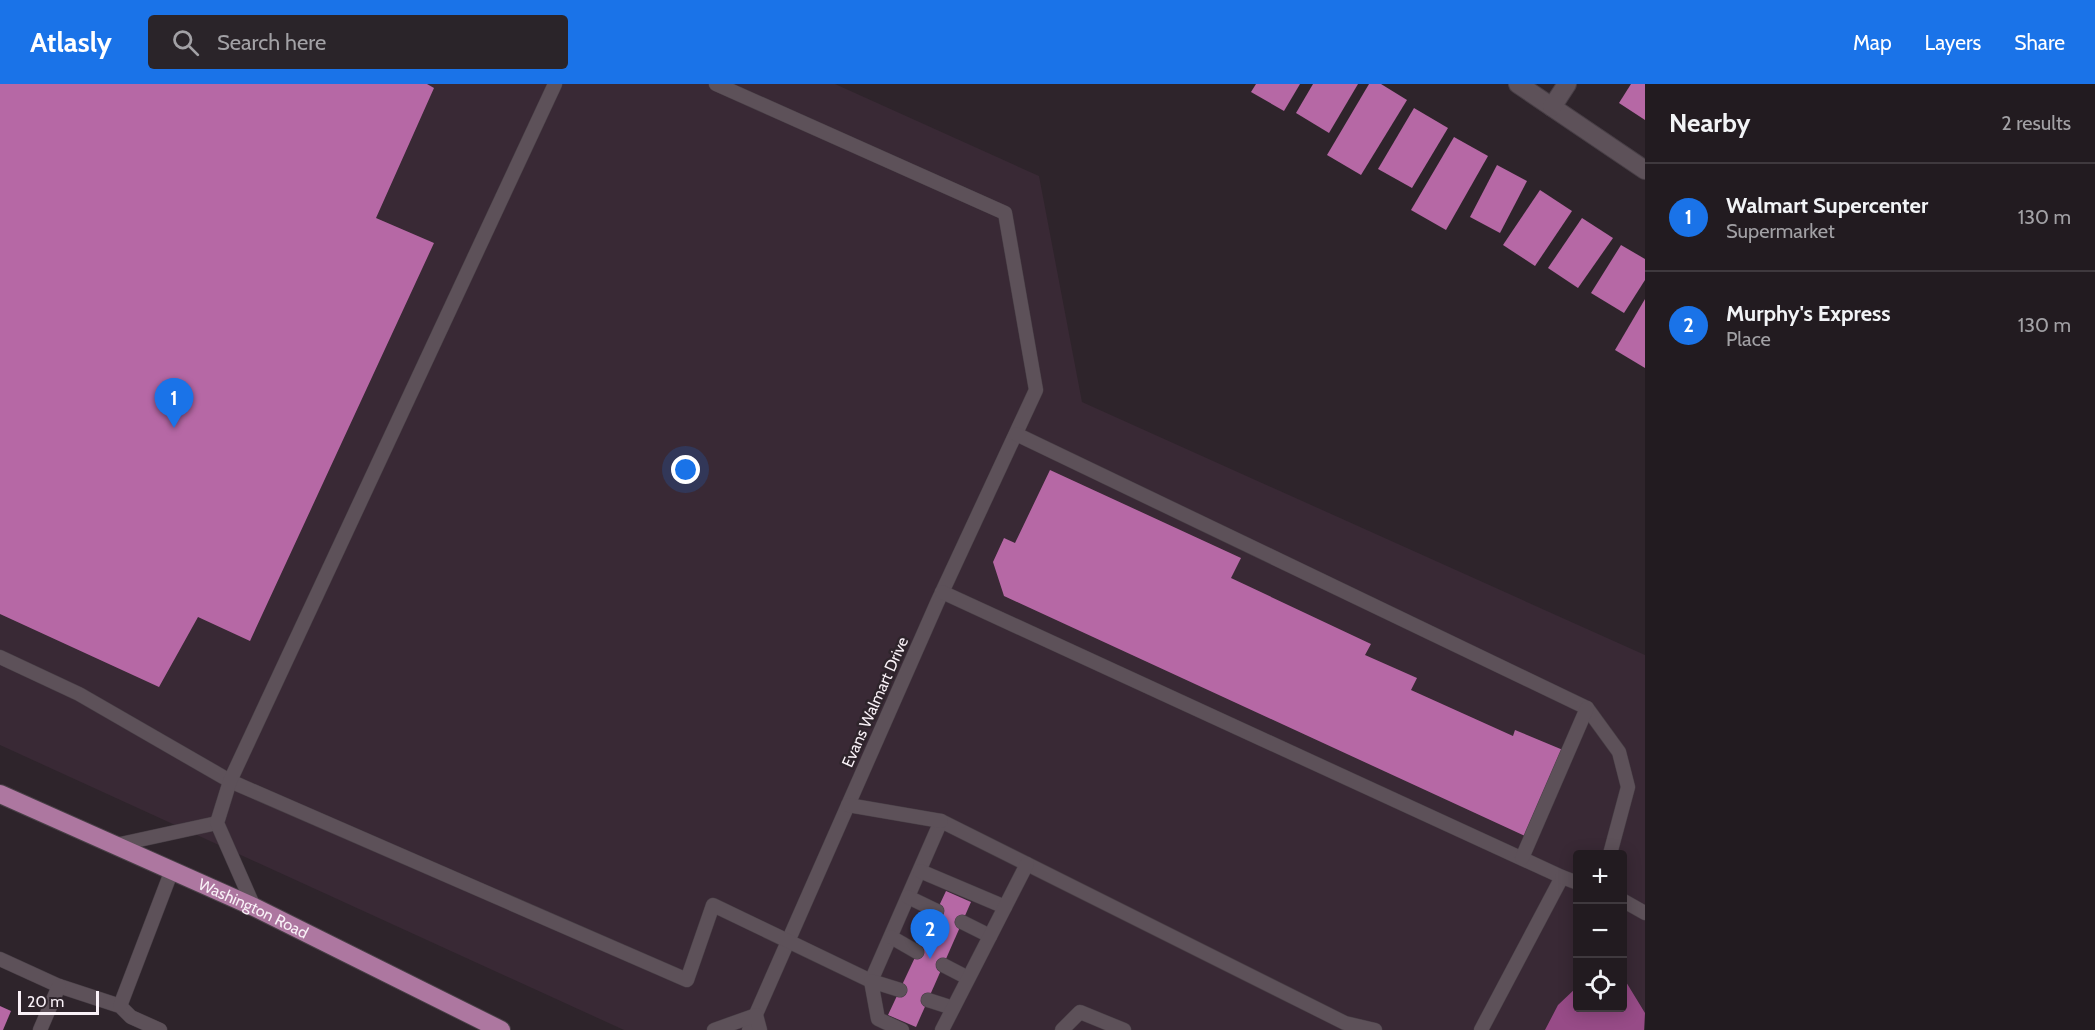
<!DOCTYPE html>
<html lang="en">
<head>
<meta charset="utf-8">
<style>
	body { margin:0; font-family:Cabin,sans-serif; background:#2a2429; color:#f1f3f6 }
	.controls { position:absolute; right:18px; bottom:18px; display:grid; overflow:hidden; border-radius:6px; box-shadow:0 3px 15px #0003 }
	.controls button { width:54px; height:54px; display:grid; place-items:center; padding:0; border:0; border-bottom:2px solid #3f393e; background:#221b20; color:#f1f3f6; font:30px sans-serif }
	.scale { position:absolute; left:18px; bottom:15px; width:81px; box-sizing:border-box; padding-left:6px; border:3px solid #f9f1f7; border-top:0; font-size:16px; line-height:21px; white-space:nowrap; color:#f9f1f7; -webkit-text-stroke:4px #2e242b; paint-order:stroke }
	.you { position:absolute; left:686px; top:386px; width:21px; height:21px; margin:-15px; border:4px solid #fff; border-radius:50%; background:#1a73e8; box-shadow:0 0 0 9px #1a73e833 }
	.badge { display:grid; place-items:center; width:39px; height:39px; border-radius:50%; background:#1a73e8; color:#fff; font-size:20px; font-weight:700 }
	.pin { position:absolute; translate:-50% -50px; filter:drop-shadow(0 2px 3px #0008) }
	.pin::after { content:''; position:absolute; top:32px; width:21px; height:18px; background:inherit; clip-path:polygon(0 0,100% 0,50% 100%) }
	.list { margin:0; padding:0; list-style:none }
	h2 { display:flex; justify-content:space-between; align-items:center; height:78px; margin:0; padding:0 24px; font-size:26px }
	h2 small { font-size:20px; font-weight:400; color:#a2a1a5 }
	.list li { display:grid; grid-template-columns:39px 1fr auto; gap:18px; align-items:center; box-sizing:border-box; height:108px; padding:0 24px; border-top:2px solid #3f393e }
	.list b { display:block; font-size:22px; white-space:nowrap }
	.list p { margin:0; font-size:20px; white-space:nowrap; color:#a2a1a5 }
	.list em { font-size:20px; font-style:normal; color:#a2a1a5 }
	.icon { flex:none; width:33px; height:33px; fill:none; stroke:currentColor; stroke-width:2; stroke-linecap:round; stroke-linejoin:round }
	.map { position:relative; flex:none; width:1645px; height:946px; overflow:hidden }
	header { display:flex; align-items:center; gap:36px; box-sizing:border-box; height:84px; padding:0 30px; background:#1a73e8; color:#fff }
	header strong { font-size:28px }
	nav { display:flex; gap:33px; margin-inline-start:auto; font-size:21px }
	.search { width:420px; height:54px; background:#2a2429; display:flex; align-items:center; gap:15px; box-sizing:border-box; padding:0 21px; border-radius:6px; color:#a2a1a5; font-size:22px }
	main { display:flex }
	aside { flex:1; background:#221b20 }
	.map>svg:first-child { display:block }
	.built { fill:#392935; fill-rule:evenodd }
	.water { fill:#974b87 }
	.building { fill:#b668a5 }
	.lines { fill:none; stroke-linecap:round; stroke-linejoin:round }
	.lane-casing { stroke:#483f46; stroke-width:15 }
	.street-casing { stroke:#483f46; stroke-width:20 }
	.primary-casing { stroke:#483f46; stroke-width:20 }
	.lane { stroke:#5d5159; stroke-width:14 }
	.street { stroke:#5d5159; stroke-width:18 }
	.primary { stroke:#ad77a0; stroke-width:18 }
	.labels { text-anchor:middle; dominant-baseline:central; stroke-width:5; stroke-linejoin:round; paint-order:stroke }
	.street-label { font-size:16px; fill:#f9f1f7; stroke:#2e242b }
</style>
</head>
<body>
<header>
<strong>Atlasly</strong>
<div class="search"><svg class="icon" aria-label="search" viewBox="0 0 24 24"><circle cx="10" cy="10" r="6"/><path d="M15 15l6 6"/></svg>Search here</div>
<nav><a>Map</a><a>Layers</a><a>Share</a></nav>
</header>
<main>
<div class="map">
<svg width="1645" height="946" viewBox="0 0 1645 946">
	<rect width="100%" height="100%" fill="#2e242b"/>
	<path class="built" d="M0,0H835L1039,92L1082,318L1645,571V946H624L0,661ZM1578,770H1622V924H1578Z"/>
	<path class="water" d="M1623,893L1645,929L1644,946H1545L1558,921L1577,903L1578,924H1622Z"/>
	<g class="building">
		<path d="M0,0H427L434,4L376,134L434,159L250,557L198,533L159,603L0,530Z"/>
		<path d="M1256,0H1300L1284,27L1251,8Z"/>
		<path d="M1313,0H1358L1329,49L1296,29Z"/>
		<path d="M1369,0H1381L1407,16L1361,91L1327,71Z"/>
		<path d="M1631,0H1645V36L1619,19Z"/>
		<path d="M1414,24L1448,44L1412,104L1378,85Z"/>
		<path d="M1454,53L1488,72L1446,146L1411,126Z"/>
		<path d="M1497,81L1527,97L1500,149L1470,133Z"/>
		<path d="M1540,106L1572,127L1535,182L1503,161Z"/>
		<path d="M1582,134L1613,154L1578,204L1548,184Z"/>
		<path d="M1621,161L1645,175V196L1624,229L1591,209Z"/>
		<path d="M1645,215V284L1615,266Z"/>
		<path d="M1050,386L1241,474L1231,494L1371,560L1365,571L1417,594L1411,606L1513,652L1515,646L1563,666L1525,752L1004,512L993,478L1004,454L1015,459Z"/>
		<path d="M946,807L971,818L916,943L888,931Z"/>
		<path d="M0,922L11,927L3,946H0Z"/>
	</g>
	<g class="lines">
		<g class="lane-casing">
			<g id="lane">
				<path d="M716,0L1005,129L1036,306L937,519L749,946"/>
				<path d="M1016,350L1587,624L1619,668L1628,703L1610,770"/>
				<path d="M942,508L1562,793L1481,946"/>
				<path d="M0,573L79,610L230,697L687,896L713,821L871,897L941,737L1345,939L1375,946"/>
				<path d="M848,721L941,737"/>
				<path d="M116,761L217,739"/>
				<path d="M1522,774L1587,624"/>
				<path d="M920,787L1005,823"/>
				<path d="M1562,793L1578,799"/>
				<path d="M908,813L937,827"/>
				<path d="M1622,816L1645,829"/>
				<path d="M254,823L217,739L230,697L555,0"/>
				<path d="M962,838L990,852"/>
				<path d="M891,853L917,868"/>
				<path d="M0,875L59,902L120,922L131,933L160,946"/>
				<path d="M943,881L968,894"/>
				<path d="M900,906L871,897L878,935L902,946"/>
				<path d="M928,916L953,924"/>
				<path d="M120,922L172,786"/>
				<path d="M40,946L59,902"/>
				<path d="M714,946L756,931L760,946"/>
				<path d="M942,946L1027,780"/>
				<path d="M1062,946L1080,928L1124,946"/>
			</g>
		</g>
		<g class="street-casing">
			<g id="street">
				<path d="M1518,0L1645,86"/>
				<path d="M1552,23L1567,0"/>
			</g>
		</g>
		<g class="primary-casing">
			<g id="primary">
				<path id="s1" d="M0,710L254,823L501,946"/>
			</g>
		</g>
		<use href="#lane" class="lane"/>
		<use href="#street" class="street"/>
		<use href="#primary" class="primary"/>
	</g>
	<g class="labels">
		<g class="street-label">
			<text transform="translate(875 618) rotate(-66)">Evans Walmart Drive</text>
			<text stroke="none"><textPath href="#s1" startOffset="278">Washington Road</textPath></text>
		</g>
	</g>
</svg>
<div class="controls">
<button>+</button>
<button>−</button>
<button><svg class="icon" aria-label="locate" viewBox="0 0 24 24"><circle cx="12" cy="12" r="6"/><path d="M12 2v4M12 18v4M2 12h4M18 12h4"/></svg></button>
</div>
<div class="scale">20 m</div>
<div class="you"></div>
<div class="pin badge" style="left:174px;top:344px">1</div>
<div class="pin badge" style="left:930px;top:875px">2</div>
</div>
<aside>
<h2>Nearby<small>2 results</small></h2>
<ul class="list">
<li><span class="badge">1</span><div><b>Walmart Supercenter</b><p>Supermarket</p></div><em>130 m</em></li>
<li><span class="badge">2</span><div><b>Murphy's Express</b><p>Place</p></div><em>130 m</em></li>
</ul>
</aside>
</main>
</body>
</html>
